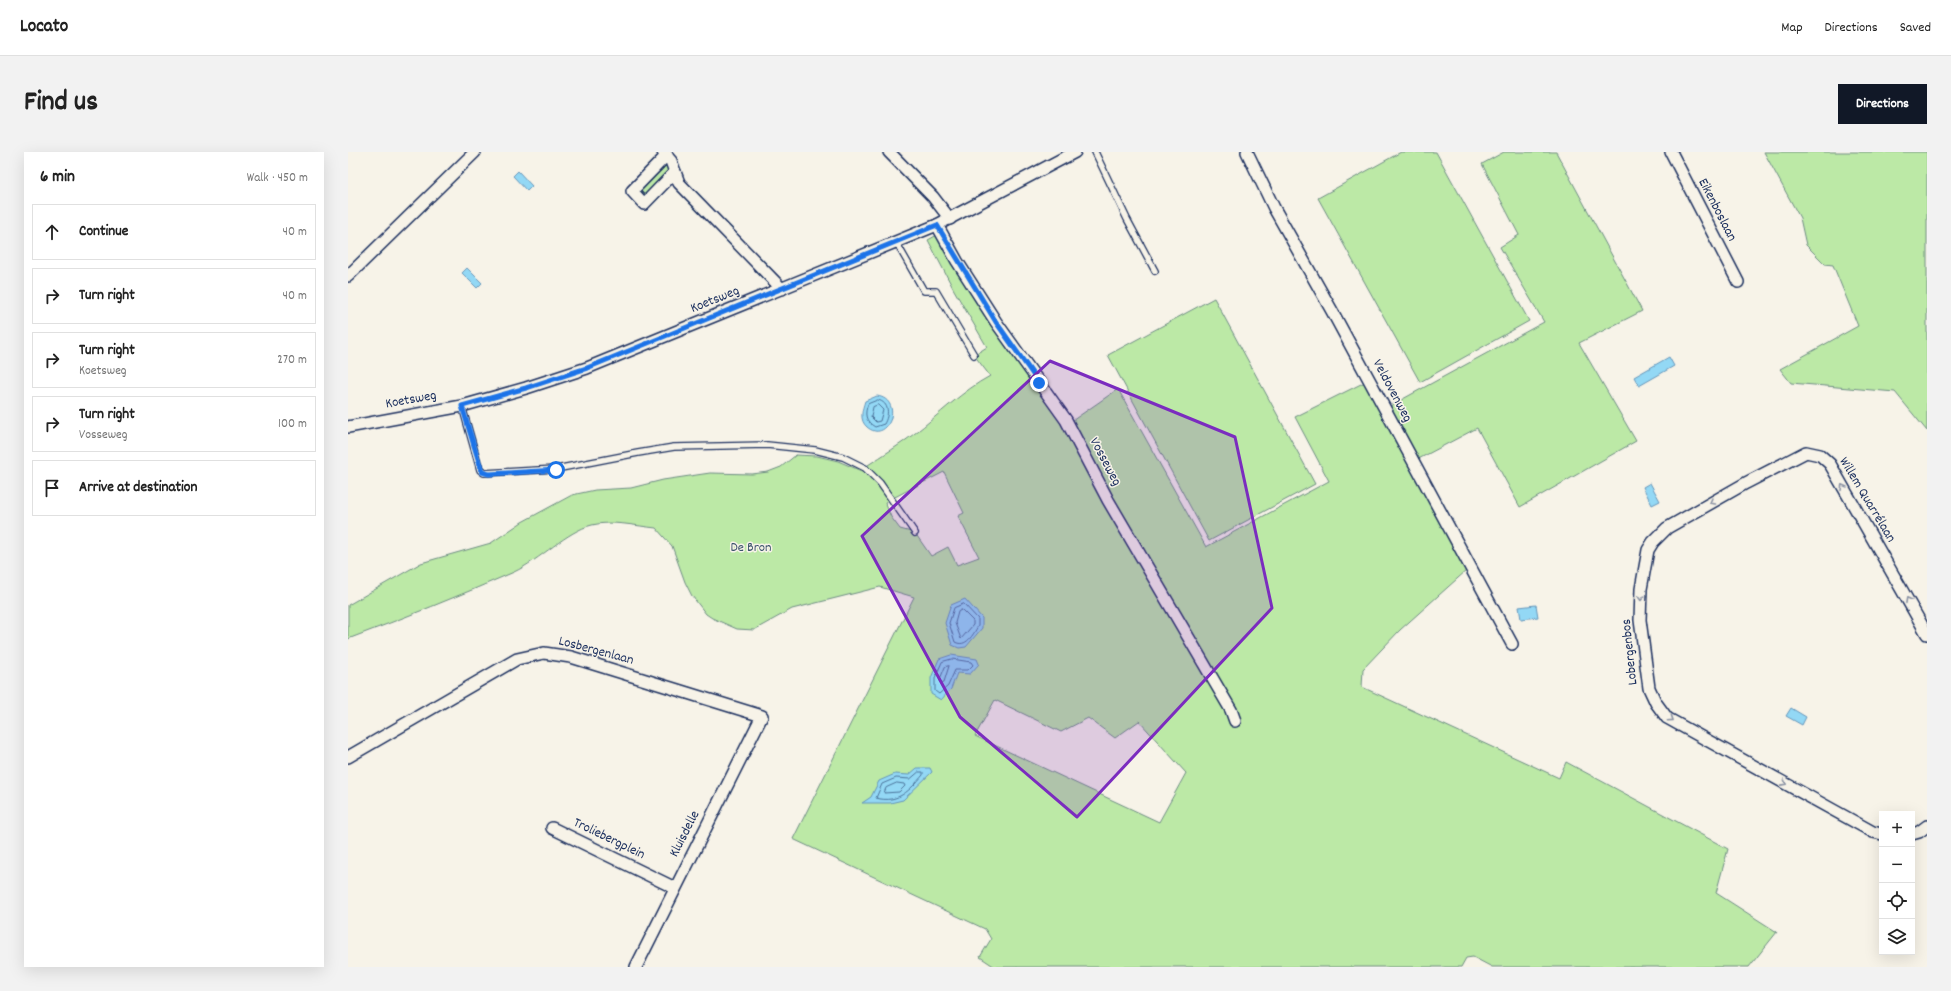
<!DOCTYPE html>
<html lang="en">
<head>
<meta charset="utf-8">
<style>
	body { margin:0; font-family:Dekko,sans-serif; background:#f2f2f2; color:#222 }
	.controls { position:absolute; right:12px; bottom:12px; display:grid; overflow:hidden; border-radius:0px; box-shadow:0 4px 16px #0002 }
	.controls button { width:36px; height:36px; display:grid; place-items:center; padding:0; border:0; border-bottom:1px solid #e0e0e0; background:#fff; color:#222; font:20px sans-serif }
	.stop { position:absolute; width:12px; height:12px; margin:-9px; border:3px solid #1a73e8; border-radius:50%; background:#fff }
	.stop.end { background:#1a73e8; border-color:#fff; box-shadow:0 1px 4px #0008 }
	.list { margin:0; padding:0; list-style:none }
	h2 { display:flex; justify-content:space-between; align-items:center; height:52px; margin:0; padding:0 16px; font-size:17px }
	h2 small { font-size:13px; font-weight:400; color:#767676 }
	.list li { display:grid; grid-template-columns:26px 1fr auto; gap:12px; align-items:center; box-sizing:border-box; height:56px; margin:0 8px 8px; padding:0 8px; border:1px solid #e0e0e0; border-radius:0px }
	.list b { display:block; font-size:15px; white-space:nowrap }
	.list p { margin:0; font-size:13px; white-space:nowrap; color:#767676 }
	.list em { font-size:13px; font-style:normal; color:#767676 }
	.icon { flex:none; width:22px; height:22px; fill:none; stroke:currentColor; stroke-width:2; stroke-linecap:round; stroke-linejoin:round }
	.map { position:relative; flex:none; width:1579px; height:815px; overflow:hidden; border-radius:0px }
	header { display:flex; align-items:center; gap:24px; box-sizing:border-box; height:56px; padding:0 20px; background:#fff; border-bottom:1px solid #e0e0e0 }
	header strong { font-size:19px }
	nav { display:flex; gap:22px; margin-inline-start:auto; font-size:14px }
	.intro { display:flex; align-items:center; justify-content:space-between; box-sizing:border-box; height:96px; padding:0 24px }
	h1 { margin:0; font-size:28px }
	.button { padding:10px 18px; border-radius:0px; background:#111827; color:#fff; font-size:14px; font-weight:700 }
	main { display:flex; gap:24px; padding:0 24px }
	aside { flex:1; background:#fff; border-radius:0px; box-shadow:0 4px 16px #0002 }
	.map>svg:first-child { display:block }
	.green { fill:#bce9a6; stroke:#6c8c82; fill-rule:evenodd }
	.water { fill:#93d8f5; stroke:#6394b9 }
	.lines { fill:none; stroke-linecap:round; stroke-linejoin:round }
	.shore { stroke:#4b739a; stroke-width:1 }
	.service-casing { stroke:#1b2f5e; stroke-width:8 }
	.minor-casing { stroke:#1b2f5e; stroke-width:14 }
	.service { stroke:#f7f3e8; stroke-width:5.5 }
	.minor { stroke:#f7f3e8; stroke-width:11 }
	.oneway { stroke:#8991a3 }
	.route { stroke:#1a73e8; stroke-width:5 }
	.marked { fill:#7b2cbf; fill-opacity:0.2; stroke:#7b2cbf; stroke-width:3; stroke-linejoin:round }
	.labels { text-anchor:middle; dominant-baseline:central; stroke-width:3; stroke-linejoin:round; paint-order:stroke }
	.street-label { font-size:14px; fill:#1b2f5e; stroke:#f7f3e8 }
	.park-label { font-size:14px; fill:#3b546c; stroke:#f7f3e8 }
</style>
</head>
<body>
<header>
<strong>Locato</strong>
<nav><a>Map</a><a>Directions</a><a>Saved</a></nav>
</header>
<div class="intro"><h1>Find us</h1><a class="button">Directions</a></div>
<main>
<aside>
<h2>6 min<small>Walk · 450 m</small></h2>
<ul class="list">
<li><svg class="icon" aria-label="ahead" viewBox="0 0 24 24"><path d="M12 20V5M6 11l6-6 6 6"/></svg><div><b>Continue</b></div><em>40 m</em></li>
<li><svg class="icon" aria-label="right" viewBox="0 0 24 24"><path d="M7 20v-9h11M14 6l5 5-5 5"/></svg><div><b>Turn right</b></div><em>40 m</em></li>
<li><svg class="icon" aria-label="right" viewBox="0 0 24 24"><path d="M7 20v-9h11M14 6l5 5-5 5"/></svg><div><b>Turn right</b><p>Koetsweg</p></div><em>270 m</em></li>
<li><svg class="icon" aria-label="right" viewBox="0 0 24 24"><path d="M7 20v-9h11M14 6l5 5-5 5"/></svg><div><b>Turn right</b><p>Vosseweg</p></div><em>100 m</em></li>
<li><svg class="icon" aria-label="arrive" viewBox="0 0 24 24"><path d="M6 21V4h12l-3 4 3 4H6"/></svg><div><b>Arrive at destination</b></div></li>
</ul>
</aside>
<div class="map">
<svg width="1579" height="815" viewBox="0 0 1579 815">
	<rect width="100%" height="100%" fill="#f7f3e8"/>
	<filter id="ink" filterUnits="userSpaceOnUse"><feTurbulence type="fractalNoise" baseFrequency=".025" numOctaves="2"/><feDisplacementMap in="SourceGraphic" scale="8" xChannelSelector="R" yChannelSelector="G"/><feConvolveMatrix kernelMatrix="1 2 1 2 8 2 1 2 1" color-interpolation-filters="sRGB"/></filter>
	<g filter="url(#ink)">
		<g class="green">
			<path d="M1053,0H1088L1181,169L1072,230L970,46Z"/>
			<path d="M1156,0H1208L1294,159L1231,191L1288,289L1172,355L1129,276L1061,312L1119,418L1052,478L1015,517L1014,535L1211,626L1218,610L1380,697L1368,741L1429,780L1401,815H1144L1125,805L1118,806L1113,815H647L632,805L643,787L637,777L445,687L566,445L532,435L444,457L406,478L389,477L364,466L358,462L344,444L337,430L324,394L308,376C288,374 264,368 244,373C219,379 192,408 166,420C111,444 56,466 0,487V453L73,411L143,391L174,370L224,343L247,338L283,336L315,328L362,321L404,322L420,320L433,315L448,303L469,304L490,309L516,320L520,313C535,303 552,293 566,282C591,263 614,239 642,224L626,203L639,195L606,138L580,88L589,83L718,273L770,237L858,395L981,329L947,265L1025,226L1042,254L1196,170L1152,95L1171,83L1134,12ZM596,320L616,361L610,364L631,405L609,413L600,395L583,404L567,381L552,377L543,365L537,350ZM837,471L883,547L890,566L880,558ZM647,548L713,580L740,566L767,586L791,569L838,621L811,670L627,584Z"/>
			<path d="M1416,0H1579V279L1547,240L1443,231L1432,217L1510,174L1485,113L1477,112L1458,93L1452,66Z"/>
			<path d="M319,3L327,20L296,52L284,39Z"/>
			<path d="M866,146L967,332L861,389L760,203Z"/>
		</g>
		<g class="water">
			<path d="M170,19L184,34L179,39L165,24Z"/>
			<path d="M119,116L134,131L129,136L114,121Z"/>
			<path d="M1321,205L1326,214L1291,234L1286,225Z"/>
			<path d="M529,244C557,248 540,293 519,275C511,268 514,258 517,249Z"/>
			<path d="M1302,331L1312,349L1304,353L1295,335Z"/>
			<path d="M617,447L634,466V476L618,495L611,496L604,493L597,471L603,453Z"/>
			<path d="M1188,453L1190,465L1173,467L1171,455Z"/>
			<path d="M603,503L629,507L631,512L622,522L609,521L603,537L593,548L583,542V526L591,507Z"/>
			<path d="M1443,556L1458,565L1454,573L1438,564Z"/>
			<path d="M569,616H582L584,620L555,648L542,651H514L523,645L531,629L547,622L561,623Z"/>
		</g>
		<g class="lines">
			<g class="shore">
				<path d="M530,248C542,251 541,263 536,272L527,275C517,269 516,262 520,252Z"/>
				<path d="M530,253L535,258L532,269L528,270L523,265L525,255Z"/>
				<path d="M616,452L630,467V474C625,483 618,496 607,490L601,471L606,456Z"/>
				<path d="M614,458L625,469V473L613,487L607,471L610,460Z"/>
				<path d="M604,507L623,510L625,513L620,518H607L600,534L591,542L587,539V526L594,510Z"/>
				<path d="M601,514L596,530L593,531L592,527L597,515Z"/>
				<path d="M571,620H575V623C562,638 550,652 528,646L534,632L548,626L562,627Z"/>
				<path d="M549,631L556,632L557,634L551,640L536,641L538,636Z"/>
			</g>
			<g class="service-casing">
				<g id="service">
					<path d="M747,0L779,67L807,119"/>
					<path d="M548,90L576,139H588L626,203"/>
					<path d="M114,254L132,318L136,321L208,317L290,301L326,295L419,293L467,298L495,305L517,316L532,331L567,381"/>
				</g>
			</g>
			<g class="minor-casing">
				<g id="minor">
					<path d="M315,0L323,9L331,31L434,137"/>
					<path d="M541,0L585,45L602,67"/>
					<path d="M899,0L926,56L984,159L1164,492"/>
					<path d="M1323,0L1390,130"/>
					<path d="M319,3L284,39L296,52L327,20"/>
					<path d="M589,73L609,109L648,170L718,268L760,348L883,558L887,569"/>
					<path d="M0,124L127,0"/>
					<path d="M0,275L114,254L178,236L239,216L589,73L727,0"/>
					<path d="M0,605L169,507L196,501L223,505L414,564L288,815"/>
					<path d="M204,676L327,736"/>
					<path d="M1534,682L1525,680L1319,566L1308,551L1301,536L1292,468L1293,437L1300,398L1305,390L1319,376L1398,331L1458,300L1472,303L1482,312L1579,482"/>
					<path d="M1564,682L1571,680L1579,674"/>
				</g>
			</g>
			<use href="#service" class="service"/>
			<use href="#minor" class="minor"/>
		</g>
		<defs><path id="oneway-chevron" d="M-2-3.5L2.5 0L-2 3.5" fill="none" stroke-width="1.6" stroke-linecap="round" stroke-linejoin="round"/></defs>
		<g class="oneway">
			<use href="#oneway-chevron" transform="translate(1495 335) rotate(-120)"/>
			<use href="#oneway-chevron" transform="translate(1364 350) rotate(150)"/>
			<use href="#oneway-chevron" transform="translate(1293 446) rotate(92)"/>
			<use href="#oneway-chevron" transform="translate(1560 448) rotate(-119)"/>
			<use href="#oneway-chevron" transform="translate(1323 567) rotate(34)"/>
			<use href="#oneway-chevron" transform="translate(1436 631) rotate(29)"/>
		</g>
	</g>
	<g class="lines" filter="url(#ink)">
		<path class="route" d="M208,318L141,322L134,320L114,254L178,236L239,216L589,73L648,170L691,231"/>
	</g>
	<path class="marked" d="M702,209L887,285L924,456L729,665L612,565L514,384Z"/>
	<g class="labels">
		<g class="street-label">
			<text transform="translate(1369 58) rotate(63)">Eikenboslaan</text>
			<text transform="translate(367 148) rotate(-22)">Koetsweg</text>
			<text transform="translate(1044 239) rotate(62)">Veldovenweg</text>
			<text transform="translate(63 248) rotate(-10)">Koetsweg</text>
			<text transform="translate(757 310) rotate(62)">Vosseweg</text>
			<text transform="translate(1519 348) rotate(59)">Willem Quarrélaan</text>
			<text transform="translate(248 499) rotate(15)">Losbergenlaan</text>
			<text transform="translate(1282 500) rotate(-96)">Lobergenbos</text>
			<text transform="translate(337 682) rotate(-63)">Kluisdelle</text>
			<text transform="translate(261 687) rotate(26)">Troliebergplein</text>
		</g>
		<g class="park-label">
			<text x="403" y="396">De Bron</text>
		</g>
	</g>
</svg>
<div class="controls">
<button>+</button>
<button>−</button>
<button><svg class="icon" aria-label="locate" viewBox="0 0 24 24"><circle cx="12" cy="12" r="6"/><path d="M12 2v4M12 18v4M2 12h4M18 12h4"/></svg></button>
<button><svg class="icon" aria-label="layers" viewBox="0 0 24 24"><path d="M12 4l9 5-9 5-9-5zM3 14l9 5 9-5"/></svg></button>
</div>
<div class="stop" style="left:208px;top:318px"></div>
<div class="stop end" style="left:691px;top:231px"></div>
</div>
</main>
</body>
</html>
